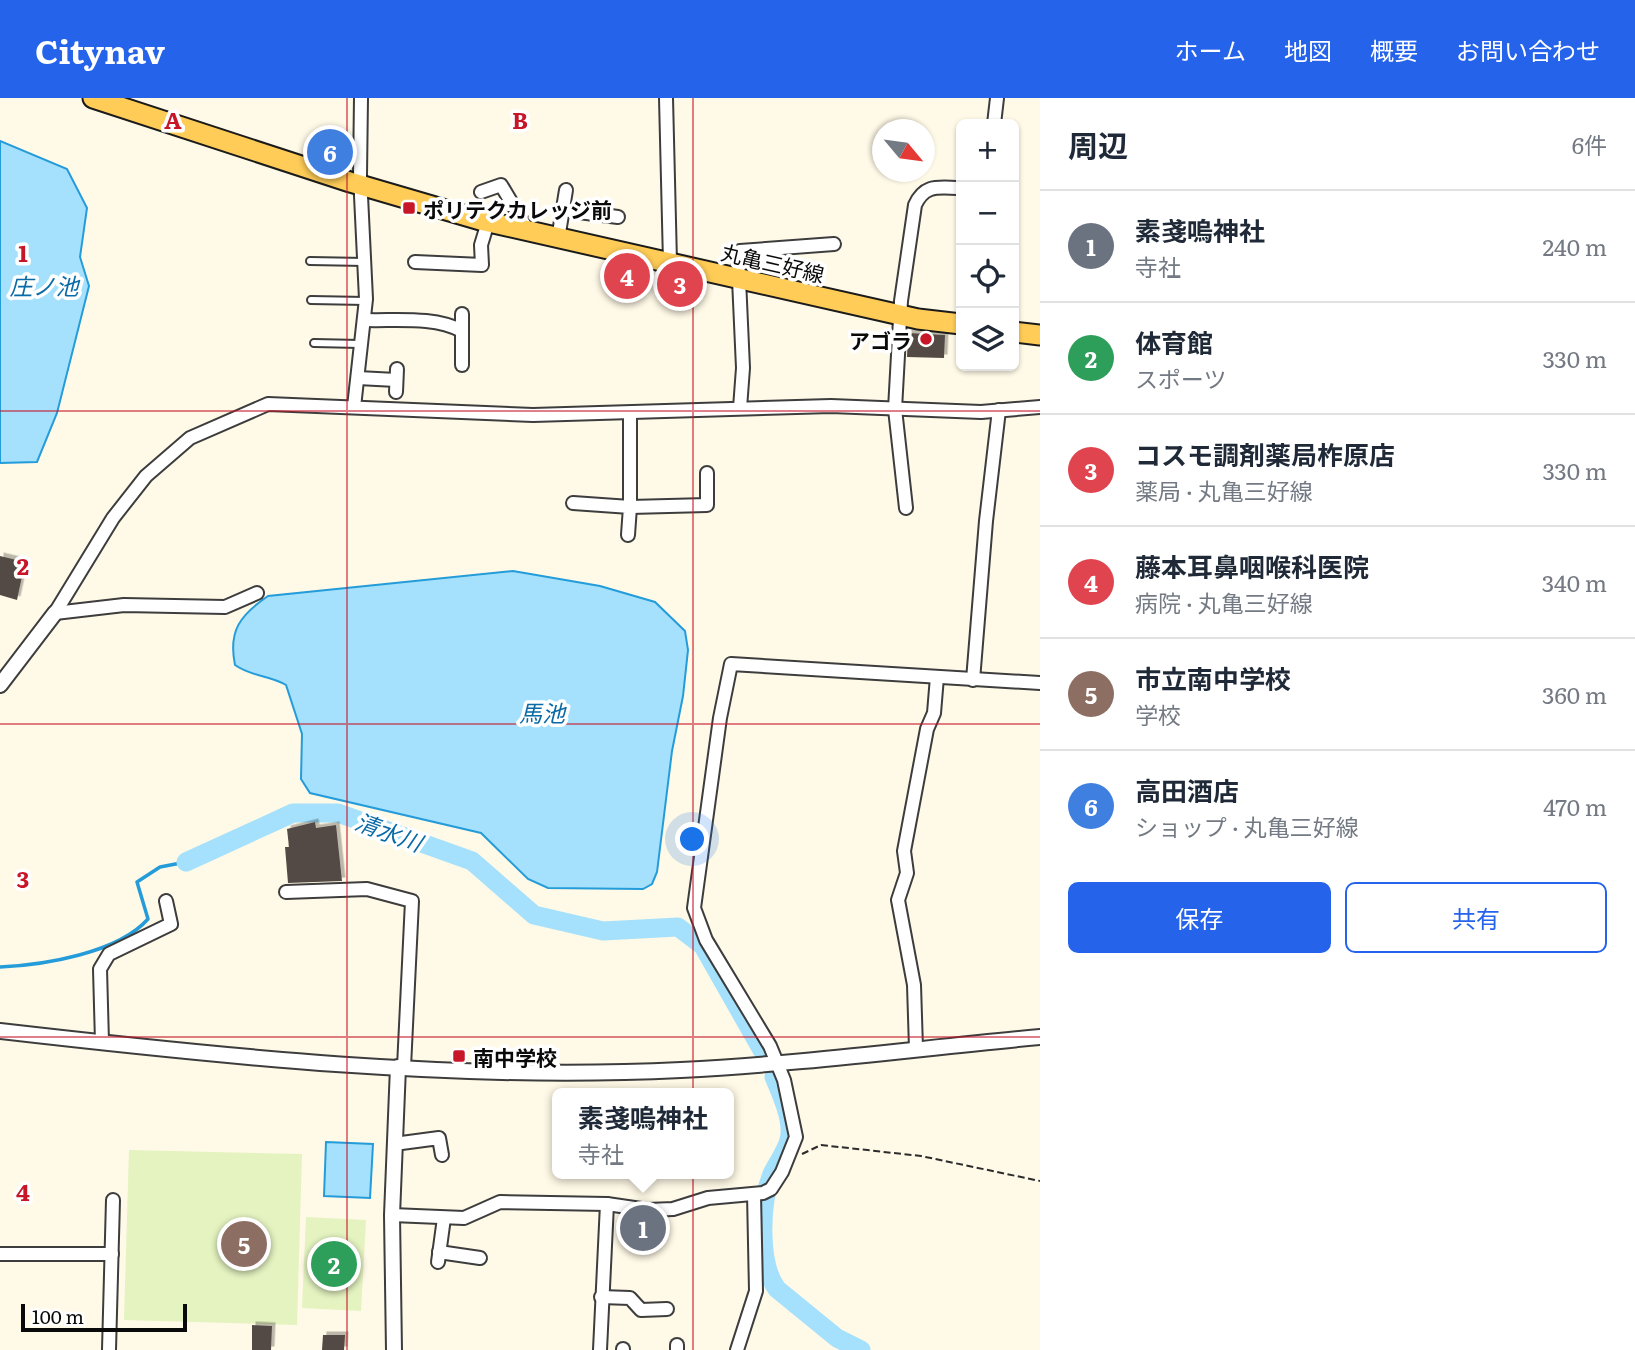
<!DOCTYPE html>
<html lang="ja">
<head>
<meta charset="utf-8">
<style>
	body { margin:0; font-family:Literata,"Noto Sans JP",serif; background:#f6f6f7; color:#1f2937 }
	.controls { position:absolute; right:21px; top:21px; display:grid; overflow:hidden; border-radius:10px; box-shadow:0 2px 5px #0004 }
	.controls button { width:63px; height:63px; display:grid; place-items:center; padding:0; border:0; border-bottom:2px solid #e0e1e3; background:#fff; color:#1f2937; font:35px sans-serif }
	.compass { position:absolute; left:872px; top:21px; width:63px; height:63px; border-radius:50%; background:#fff; box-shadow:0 2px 5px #0004; rotate:119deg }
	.scale { position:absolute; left:21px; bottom:18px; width:166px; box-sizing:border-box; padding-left:7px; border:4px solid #0a0a0a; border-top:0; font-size:19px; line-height:24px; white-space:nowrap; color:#0a0a0a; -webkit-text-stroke:5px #fff; paint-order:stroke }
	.you { position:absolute; left:693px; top:742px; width:24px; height:24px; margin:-18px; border:5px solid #fff; border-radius:50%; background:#1a73e8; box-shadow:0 0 0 10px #1a73e833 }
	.badge { display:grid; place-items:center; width:46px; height:46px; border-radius:50%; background:#2563eb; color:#fff; font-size:23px; font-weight:700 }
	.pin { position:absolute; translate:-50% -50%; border:4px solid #fff; box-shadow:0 2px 7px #0006 }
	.popup { position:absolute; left:552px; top:990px; width:182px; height:91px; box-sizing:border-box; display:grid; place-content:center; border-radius:10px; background:#fff; filter:drop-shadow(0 2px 5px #0005); font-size:23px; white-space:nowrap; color:#747a83 }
	.popup b { font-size:26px; color:#1f2937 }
	.popup::after { content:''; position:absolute; left:50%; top:100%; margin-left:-14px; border:14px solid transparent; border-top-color:#fff }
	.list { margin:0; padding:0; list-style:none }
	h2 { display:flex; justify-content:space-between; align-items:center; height:91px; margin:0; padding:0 28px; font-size:30px }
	h2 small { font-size:23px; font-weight:400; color:#747a83 }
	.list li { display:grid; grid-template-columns:46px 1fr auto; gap:21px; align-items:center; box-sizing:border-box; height:112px; padding:0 28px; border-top:2px solid #e0e1e3 }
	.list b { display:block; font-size:26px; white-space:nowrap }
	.list p { margin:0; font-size:23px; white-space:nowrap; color:#747a83 }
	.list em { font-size:23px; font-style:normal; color:#747a83 }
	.actions { display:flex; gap:14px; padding:21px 28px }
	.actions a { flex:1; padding:16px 0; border:2px solid #2563eb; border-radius:10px; text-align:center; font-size:24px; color:#2563eb }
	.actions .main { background:#2563eb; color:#fff }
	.icon { flex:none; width:38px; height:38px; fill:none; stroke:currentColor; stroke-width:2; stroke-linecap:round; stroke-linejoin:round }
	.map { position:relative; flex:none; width:1040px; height:1252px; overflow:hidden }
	header { display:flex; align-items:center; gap:42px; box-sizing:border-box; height:98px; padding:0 35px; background:#2563eb; color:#fff }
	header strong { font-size:33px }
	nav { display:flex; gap:38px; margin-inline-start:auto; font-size:24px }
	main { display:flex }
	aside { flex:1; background:#fff }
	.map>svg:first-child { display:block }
	.pitch { fill:#e4f3c0 }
	.water { fill:#a5e1fc; stroke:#259cda; stroke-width:2 }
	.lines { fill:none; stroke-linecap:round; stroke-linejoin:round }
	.stream { stroke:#259cda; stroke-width:3.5 }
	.river { stroke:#a5e1fc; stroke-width:19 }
	.building { fill:#534a45; filter:url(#shadow) }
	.service-casing { stroke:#3d3d3d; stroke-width:10 }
	.minor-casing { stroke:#3d3d3d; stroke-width:16 }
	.tertiary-casing { stroke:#3d3d3d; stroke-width:18 }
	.primary-casing { stroke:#1b1b1b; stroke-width:23 }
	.path { stroke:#2c2c2c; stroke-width:2; stroke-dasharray:7 3.5; stroke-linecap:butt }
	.service { stroke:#fff; stroke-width:6 }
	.minor { stroke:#fff; stroke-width:12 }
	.tertiary { stroke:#fff; stroke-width:14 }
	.primary { stroke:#ffcd57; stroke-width:19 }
	.grid { fill:none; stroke:#c61628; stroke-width:2; stroke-opacity:0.55 }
	.poi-dot { fill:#c61628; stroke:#fff; stroke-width:2.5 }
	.labels { text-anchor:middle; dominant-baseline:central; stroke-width:7; stroke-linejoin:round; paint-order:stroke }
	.poi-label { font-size:21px; font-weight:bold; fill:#0a0a0a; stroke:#fff; text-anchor:start }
	.street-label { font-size:21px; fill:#0a0a0a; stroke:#fff }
	.water-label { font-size:23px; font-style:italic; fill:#096aa6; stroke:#fff }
	.grid-label { font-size:23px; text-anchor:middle; font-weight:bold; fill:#c61628; stroke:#fff; stroke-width:7; stroke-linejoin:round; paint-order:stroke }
</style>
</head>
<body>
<header>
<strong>Citynav</strong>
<nav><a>ホーム</a><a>地図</a><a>概要</a><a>お問い合わせ</a></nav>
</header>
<main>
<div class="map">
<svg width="1040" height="1252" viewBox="0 0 1040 1252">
	<defs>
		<filter id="shadow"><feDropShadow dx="3.5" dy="-3.5" stdDeviation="0" flood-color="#0004"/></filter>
	</defs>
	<rect width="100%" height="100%" fill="#fff9e7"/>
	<g class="pitch">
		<path d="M129,1052L302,1056L297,1227L124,1222Z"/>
		<path d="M306,1119L366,1122L361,1213L302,1210Z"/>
	</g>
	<g class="water">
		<path d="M0,43L67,71L87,110L80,159L89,188L57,315L37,364L0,365Z"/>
		<path d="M513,473L600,488L655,504L685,533L688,552L683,598L672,653L657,774L652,786L643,791L548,790L528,781L481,735L310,695L301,681L302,636L286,587C269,577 252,579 235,567C228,533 240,517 268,498Z"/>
		<path d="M326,1044L373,1046L370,1100L324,1098Z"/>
	</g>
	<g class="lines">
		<path class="stream" d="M0,869C44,867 118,855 148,821L137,784L160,769L186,764"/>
		<g class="river">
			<path d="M186,764L293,715H338L472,763L534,817L603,833L678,829L703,848L762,952"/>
			<path d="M774,979C781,996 794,1023 789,1042C786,1054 777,1065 772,1076C760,1105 758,1166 777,1191L837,1240L861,1252"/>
		</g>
	</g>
	<g class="building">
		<path d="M908,235L945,237L944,260L907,259Z"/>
		<path d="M0,458L25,464L17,502L0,497Z"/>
		<path d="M315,724L316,730L336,727L342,783L288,785L285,749H289L287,731Z"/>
		<path d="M649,1127H660L659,1142H648Z"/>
		<path d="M252,1227L272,1228L271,1252H252Z"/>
		<path d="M323,1237H345L344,1252H322Z"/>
	</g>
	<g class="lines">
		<g class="service-casing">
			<g id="service">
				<path d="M310,163L365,164"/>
				<path d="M311,202L366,203"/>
				<path d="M314,245L360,246"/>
			</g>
		</g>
		<g class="minor-casing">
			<g id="minor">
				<path d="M666,0L670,164"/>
				<path d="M994,26L997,0"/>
				<path d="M481,94L501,87L529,134"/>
				<path d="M563,112L618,119"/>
				<path d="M558,141L566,92"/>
				<path d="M415,164L482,167L481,147L488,124"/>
				<path d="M365,222C396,223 434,218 462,233"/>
				<path d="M462,267V216"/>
				<path d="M358,280L396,282"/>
				<path d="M396,294L397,271"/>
				<path d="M354,309L366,201L360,77L361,0"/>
				<path d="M740,310L743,270L738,159L740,153L834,146"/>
				<path d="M630,315V409L707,407V375"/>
				<path d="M573,405L630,409L628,437"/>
				<path d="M906,410L895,311L901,203L915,107C925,85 939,90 961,90"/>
				<path d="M55,515L113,420L146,378L190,340L268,306L533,317L831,308L981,314L1040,309"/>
				<path d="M55,515L124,507L225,509L257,495"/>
				<path d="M973,582L986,423L999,312"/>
				<path d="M286,794L367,791L412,803L404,969"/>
				<path d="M102,944L100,871L109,856L171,826L166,803"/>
				<path d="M916,950L914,887L898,802L907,775L904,753L927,631L934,615L937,579"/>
				<path d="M394,1046L439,1040L442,1057"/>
				<path d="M392,1117L464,1120L500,1104L607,1106L648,1112L673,1111L708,1100L763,1095L771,1091L782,1074L796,1039L784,982L770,948L706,842L694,810L720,620L731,566L1040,585"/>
				<path d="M439,1154L480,1160"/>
				<path d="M0,1156H112"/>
				<path d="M438,1164L444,1120"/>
				<path d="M601,1199L630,1200L641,1212L667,1211"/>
				<path d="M623,1251V1252"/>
				<path d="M109,1252L113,1102"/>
				<path d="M600,1252L607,1106"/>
				<path d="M677,1252V1247"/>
				<path d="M737,1252L756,1193L754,1096"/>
			</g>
		</g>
		<g class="tertiary-casing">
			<g id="tertiary">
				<path d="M0,587L55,515"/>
				<path d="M0,933C226,959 454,983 681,972C801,966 921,950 1040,939"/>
				<path d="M394,1252L392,1117L398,969"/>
			</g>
		</g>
		<g class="primary-casing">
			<g id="primary">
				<path d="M93,0L350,84L480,122L918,221L961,226"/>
				<path d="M1014,234L1040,237"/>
			</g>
		</g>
		<g class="path">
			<path d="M802,1056L821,1047L921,1058L1040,1083"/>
			<path d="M617,1135L642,1136"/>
		</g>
		<use href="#service" class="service"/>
		<use href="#minor" class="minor"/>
		<use href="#tertiary" class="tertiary"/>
		<use href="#primary" class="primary"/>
	</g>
	<path class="grid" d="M347,0V1252M693,0V1252M0,313H1040M0,626H1040M0,939H1040"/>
	<g class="poi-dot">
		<rect x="402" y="103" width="14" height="14" rx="3.5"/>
		<circle cx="926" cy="241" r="7"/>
		<rect x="452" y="951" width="14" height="14" rx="3.5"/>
	</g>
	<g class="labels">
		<g class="poi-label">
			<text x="423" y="110">ポリテクカレッジ前</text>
			<text x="912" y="241" text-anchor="end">アゴラ</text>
			<text x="473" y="958">南中学校</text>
		</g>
		<g class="street-label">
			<text transform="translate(773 164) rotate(13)">丸亀三好線</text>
		</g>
		<g class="water-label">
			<text x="44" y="187">庄ノ池</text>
			<text x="542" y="614">馬池</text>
			<text transform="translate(389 733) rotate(20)">清水川</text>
		</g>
	</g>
	<g class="grid-label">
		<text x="173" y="31">A</text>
		<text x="520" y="31">B</text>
		<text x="23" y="164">1</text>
		<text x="23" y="477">2</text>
		<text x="23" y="790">3</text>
		<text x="23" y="1103">4</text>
	</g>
</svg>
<div class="controls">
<button>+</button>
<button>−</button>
<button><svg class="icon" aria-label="locate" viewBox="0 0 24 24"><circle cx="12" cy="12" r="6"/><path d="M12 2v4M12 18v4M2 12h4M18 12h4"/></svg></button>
<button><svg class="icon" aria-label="layers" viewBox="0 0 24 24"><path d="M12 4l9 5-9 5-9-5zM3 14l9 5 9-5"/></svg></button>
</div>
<svg class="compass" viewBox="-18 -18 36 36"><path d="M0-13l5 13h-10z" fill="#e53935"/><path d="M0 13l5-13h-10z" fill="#747a83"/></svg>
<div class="scale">100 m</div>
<div class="you"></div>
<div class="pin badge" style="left:643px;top:1130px;background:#6b7280">1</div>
<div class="popup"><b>素戔嗚神社</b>寺社</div>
<div class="pin badge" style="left:334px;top:1166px;background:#2e9e5b">2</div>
<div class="pin badge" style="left:680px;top:186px;background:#e0444e">3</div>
<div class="pin badge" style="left:627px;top:178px;background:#e0444e">4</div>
<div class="pin badge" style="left:244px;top:1146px;background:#8d6e63">5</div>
<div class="pin badge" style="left:330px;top:54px;background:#3f7fe0">6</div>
</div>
<aside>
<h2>周辺<small>6件</small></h2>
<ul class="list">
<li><span class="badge" style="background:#6b7280">1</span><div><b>素戔嗚神社</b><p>寺社</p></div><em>240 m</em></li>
<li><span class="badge" style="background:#2e9e5b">2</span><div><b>体育館</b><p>スポーツ</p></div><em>330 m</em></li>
<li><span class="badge" style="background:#e0444e">3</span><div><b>コスモ調剤薬局柞原店</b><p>薬局 · 丸亀三好線</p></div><em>330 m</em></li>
<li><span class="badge" style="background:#e0444e">4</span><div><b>藤本耳鼻咽喉科医院</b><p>病院 · 丸亀三好線</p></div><em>340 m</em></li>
<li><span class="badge" style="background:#8d6e63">5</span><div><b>市立南中学校</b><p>学校</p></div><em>360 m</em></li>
<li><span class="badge" style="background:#3f7fe0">6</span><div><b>高田酒店</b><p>ショップ · 丸亀三好線</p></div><em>470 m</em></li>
</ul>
<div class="actions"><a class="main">保存</a><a>共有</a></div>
</aside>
</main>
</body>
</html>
